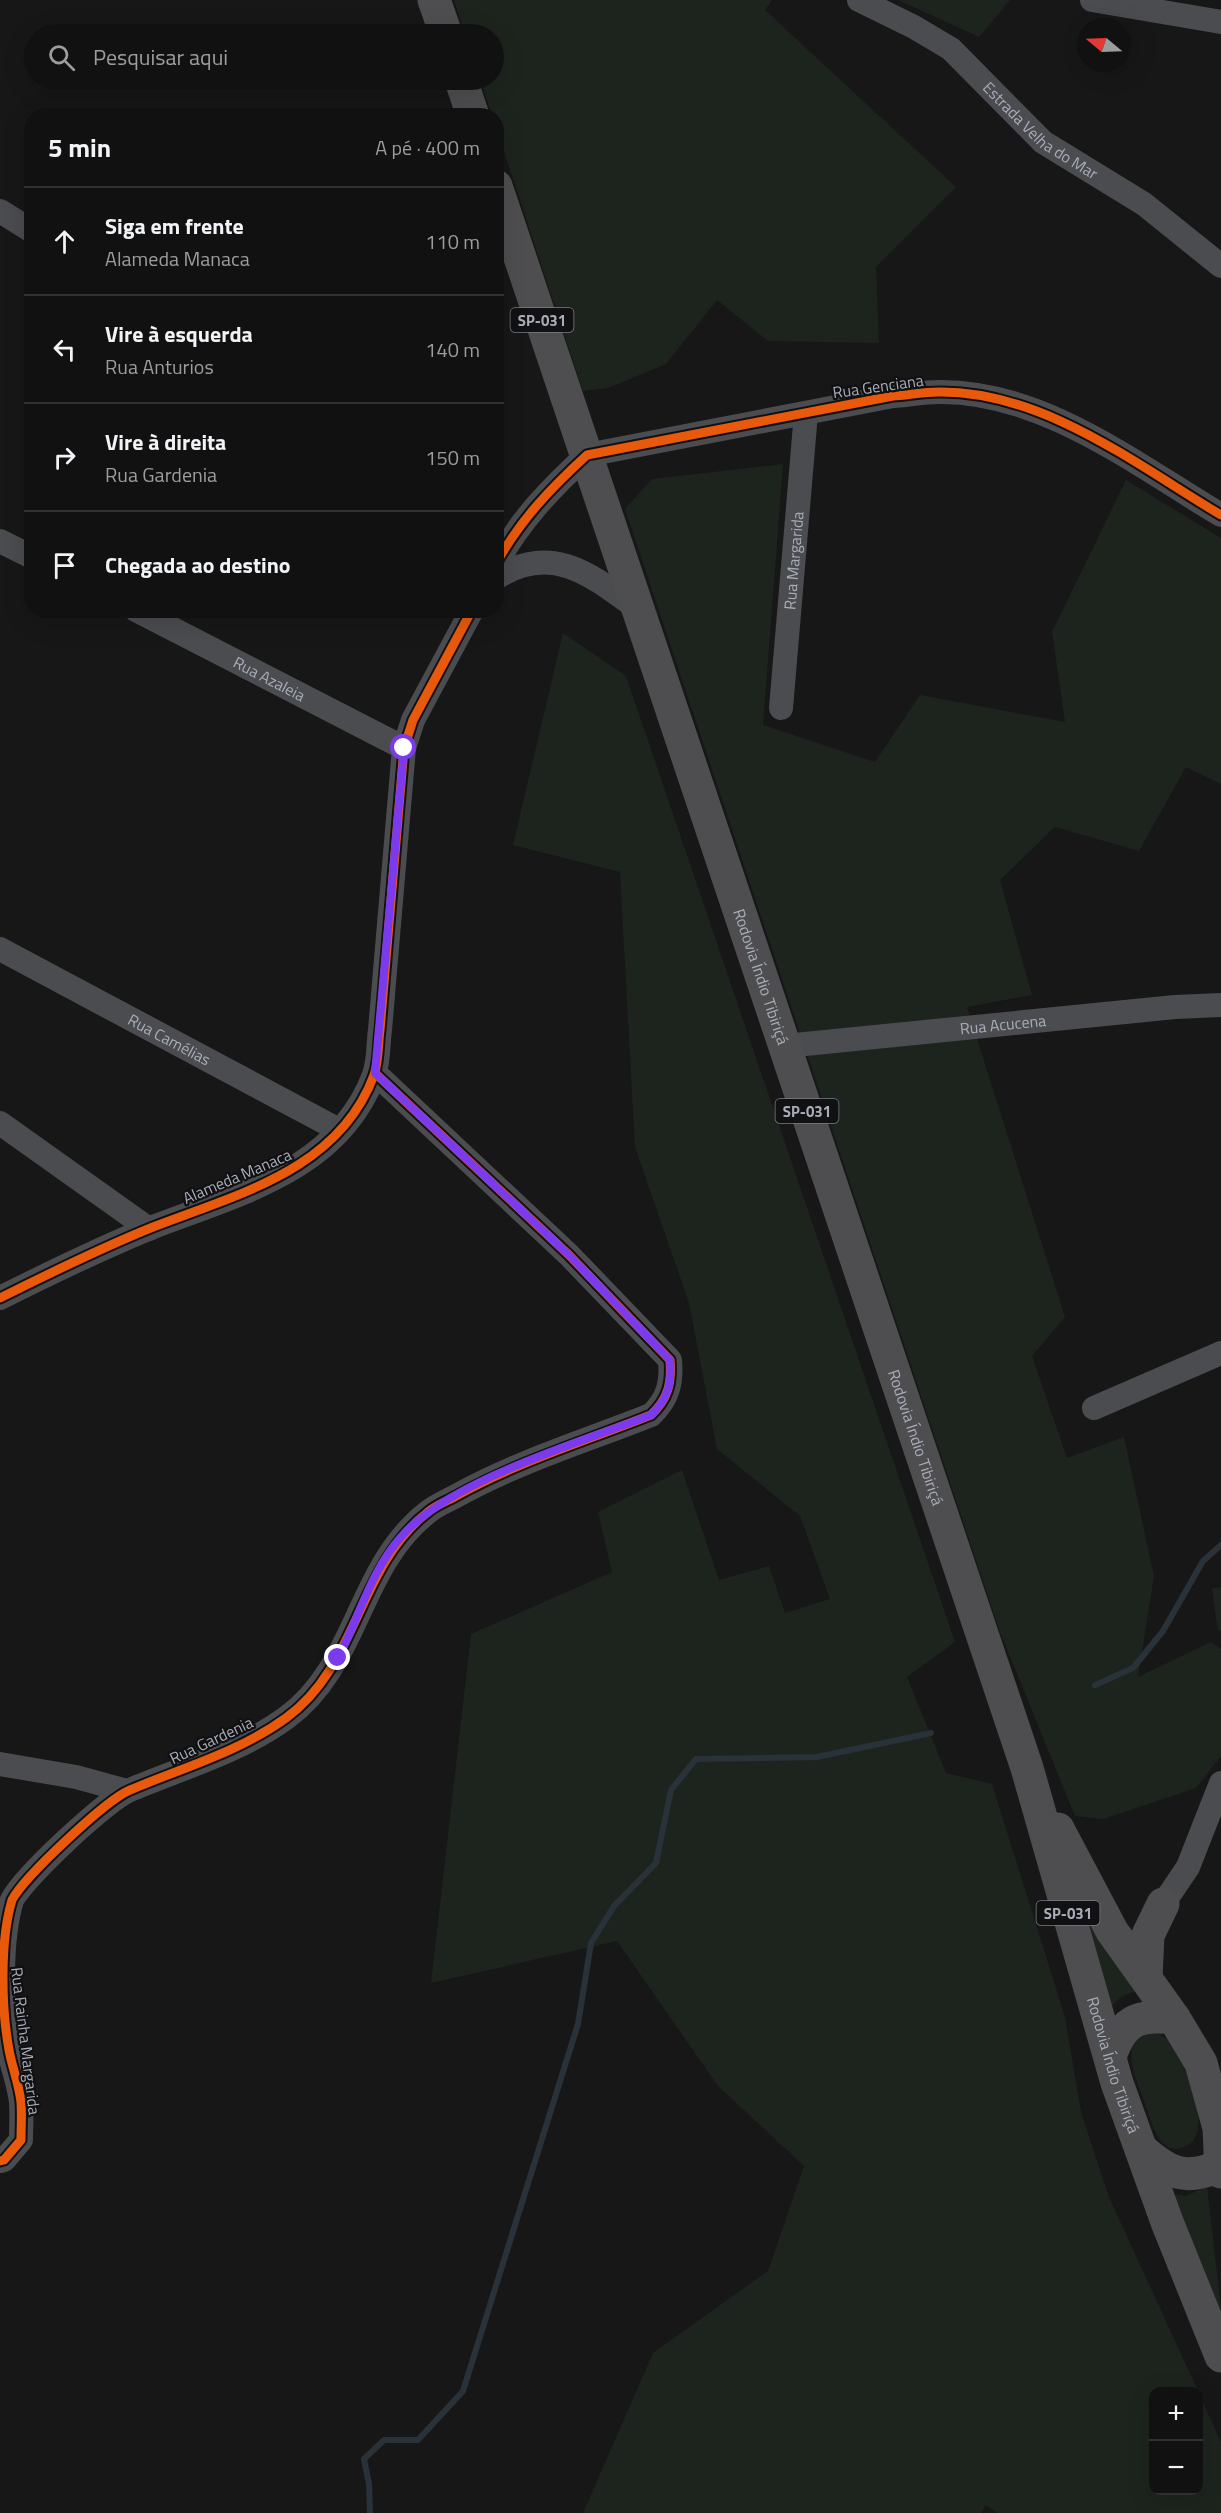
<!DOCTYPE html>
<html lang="pt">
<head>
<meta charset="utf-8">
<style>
	body { margin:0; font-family:"Titillium Web",sans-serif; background:#1a1a1a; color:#f1f3f6 }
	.controls { position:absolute; right:18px; bottom:18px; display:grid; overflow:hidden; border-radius:12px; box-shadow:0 6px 24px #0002 }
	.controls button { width:54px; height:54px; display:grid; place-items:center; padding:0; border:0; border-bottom:2px solid #303131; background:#111; color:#f1f3f6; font:30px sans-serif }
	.compass { position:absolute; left:1077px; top:18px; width:54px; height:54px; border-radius:50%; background:#111; box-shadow:0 6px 24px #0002; rotate:289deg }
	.stop { position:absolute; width:18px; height:18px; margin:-14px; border:4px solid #7c3aed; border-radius:50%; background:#fff }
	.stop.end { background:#7c3aed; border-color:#fff; box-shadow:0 2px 6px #0008 }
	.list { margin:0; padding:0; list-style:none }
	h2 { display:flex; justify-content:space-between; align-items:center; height:78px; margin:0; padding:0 24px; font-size:26px }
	h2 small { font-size:20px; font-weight:400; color:#9c9d9f }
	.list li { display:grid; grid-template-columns:39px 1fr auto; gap:18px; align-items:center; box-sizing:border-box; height:108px; padding:0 24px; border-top:2px solid #303131 }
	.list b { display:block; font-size:22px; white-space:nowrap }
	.list p { margin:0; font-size:20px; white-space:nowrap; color:#9c9d9f }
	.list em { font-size:20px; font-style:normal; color:#9c9d9f }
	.icon { flex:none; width:33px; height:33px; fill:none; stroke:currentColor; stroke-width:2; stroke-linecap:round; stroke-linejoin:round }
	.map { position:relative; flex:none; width:1221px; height:2513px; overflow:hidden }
	.search { position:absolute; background:#111; box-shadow:0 6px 24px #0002; left:24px; top:24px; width:480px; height:66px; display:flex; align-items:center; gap:15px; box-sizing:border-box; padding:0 21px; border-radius:33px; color:#9c9d9f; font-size:22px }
	.panel { position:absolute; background:#111; box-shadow:0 6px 24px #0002; left:24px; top:108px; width:480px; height:510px; border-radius:24px }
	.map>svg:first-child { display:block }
	.green { fill:#1d241e }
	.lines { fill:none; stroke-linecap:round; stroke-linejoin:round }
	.stream { stroke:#2a3239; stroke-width:6 }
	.street { stroke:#4b4c50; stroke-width:24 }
	.highway { stroke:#4e4e51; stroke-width:33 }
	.cycleway-casing { stroke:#111113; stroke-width:13 }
	.cycleway { stroke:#e8590c; stroke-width:9 }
	.route { stroke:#7c3aed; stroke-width:8 }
	.labels { text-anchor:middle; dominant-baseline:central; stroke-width:4.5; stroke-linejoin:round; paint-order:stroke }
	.shield { fill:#111113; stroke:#7b7e86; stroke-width:1.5 }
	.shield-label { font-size:15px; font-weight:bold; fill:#a8adb8 }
	.street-label { font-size:16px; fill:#a8adb8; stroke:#111113 }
</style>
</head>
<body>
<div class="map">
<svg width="1221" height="2513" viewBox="0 0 1221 2513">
	<rect width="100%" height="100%" fill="#171717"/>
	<g class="green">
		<path d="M454,0H772L765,10L956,187L876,267L879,343L768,341L717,300L666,364L608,388L583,391L497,130L496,116L492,115L480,80H494V34H465Z"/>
		<path d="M898,0H1010L979,37Z"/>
		<path d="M783,464L763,725L875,762L920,695L1065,722L1052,632L1126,480L1221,538V784L1186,767L1139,851L1055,827L1000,880L1032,995L967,1007L1065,1317L1032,1356L1067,1458L1124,1437L1154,1576L1138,1677L1211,1642L1221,1649V1756L1196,1788L1103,1819L1075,1816L1000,1632L625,509L652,479Z"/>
		<path d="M563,633L626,676L955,1642L907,1677L946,1773L992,1784L1065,2017L1081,2112L1109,2197L1198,2391L1154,2392V2490H1198L1199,2393L1221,2442V2513H998L986,2505L981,2513H583L653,2353L768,2271L804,2166L718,2086L617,1941L431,1983L471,1634L612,1572L598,1512L682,1470L719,1580L769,1566L785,1613L830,1599L800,1516L717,1449L689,1303L635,1147L620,872L513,845Z"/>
		<path d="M1221,1587V1630L1218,1631L1212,1589Z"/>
		<path d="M1056,1838L1140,1990L1122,1996L1111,2007Z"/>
		<path d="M1152,2031C1158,2034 1164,2036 1168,2040C1184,2058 1201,2103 1198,2126C1198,2134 1195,2141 1188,2145C1160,2162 1151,2120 1144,2101C1138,2082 1125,2060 1135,2040Z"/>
		<path d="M1207,2186L1221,2309V2337L1167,2193L1186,2196Z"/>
	</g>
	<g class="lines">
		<g class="stream">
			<path d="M1095,1685L1133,1668L1163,1631L1203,1561L1221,1545"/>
			<path d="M370,2513L369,2484L364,2459L384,2440H418L463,2391L578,2024L591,1943L614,1906L656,1863L671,1790L696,1759L817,1757L931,1733"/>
		</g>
		<g class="street">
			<path id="s1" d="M859,0L914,27L951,49L1043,142L1144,204L1221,266"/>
			<path d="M1092,0L1221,22"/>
			<path d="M0,211L32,231"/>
			<path d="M0,541L32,557"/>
			<path d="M496,564C520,520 551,488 587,455L893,396C908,395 923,392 939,392C1043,391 1135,464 1221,515"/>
			<path d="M496,578C553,541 594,577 639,610"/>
			<path id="s2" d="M136,610L404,748"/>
			<path id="s3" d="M781,708L806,413"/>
			<path id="s4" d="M0,949L339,1130"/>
			<path id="s5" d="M785,1046L1175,1007L1221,1005"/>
			<path d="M0,1123L149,1229"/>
			<path d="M0,1298C50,1273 101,1248 153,1227C238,1194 339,1170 374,1075C379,1061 378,1044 380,1030L404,748L413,720L472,610"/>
			<path d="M1094,1408L1221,1353"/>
			<path d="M0,1764L76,1777L127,1791"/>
			<path d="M1163,1904L1188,1867L1221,1783"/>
			<path d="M0,2161L4,2160L21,2140C21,2128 22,2115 21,2102C19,2084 12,2067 9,2050C1,2006 0,1940 12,1900C24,1877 106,1800 130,1790C182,1768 239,1752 286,1718C359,1665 357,1567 428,1512C436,1505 447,1501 456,1496C517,1462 585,1441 651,1415C668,1399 672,1383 670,1360L569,1255L375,1073"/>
		</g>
		<g class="highway">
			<path d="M434,0L446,34"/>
			<path d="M461,80L473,116"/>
			<path id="s6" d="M496,186L1027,1768L1117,2083L1167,2222L1221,2356"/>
			<path d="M1058,1829L1112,1931L1174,2018L1201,2063L1219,2128L1221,2172"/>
			<path d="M1146,1977L1148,1935L1163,1904"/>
			<path d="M1110,2057C1122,2021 1137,2014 1174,2018"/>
			<path d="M1141,2149C1168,2173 1186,2182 1221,2165"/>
		</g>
		<g class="cycleway-casing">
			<g id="cycleway">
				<path d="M496,564C520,520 551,488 587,455L893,396C908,395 923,392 939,392C1043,391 1135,464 1221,515"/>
				<path d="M0,1298C50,1273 101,1248 153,1227C238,1194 339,1170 374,1075C379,1061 378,1044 380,1030L404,748L413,720L472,610"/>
				<path d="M0,2161L4,2160L21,2140C21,2128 22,2115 21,2102C19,2084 12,2067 9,2050C1,2006 0,1940 12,1900C24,1877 106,1800 130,1790C182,1768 239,1752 286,1718C359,1665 357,1567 428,1512C436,1505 447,1501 456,1496C517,1462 585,1441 651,1415C668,1399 672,1383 670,1360L569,1255L375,1073"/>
			</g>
		</g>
		<use href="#cycleway" class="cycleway"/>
	</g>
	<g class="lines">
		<path class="route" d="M338,1658C359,1618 370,1572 401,1537C448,1481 581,1442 651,1415C668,1399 672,1383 670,1360L569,1255L375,1073L404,748"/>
	</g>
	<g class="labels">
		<g class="shield">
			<rect x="510.5" y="308" width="63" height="24" rx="4.5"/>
			<rect x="775.5" y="1099" width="63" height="24" rx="4.5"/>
			<rect x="1036.5" y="1901" width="63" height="24" rx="4.5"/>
		</g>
		<g class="shield-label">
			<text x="542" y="320">SP-031</text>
			<text x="807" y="1111">SP-031</text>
			<text x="1068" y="1913">SP-031</text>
		</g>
		<g class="street-label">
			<text stroke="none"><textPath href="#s1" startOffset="226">Estrada Velha do Mar</textPath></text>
			<text transform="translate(878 386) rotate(-8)">Rua Genciana</text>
			<text stroke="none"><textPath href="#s3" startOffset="148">Rua Margarida</textPath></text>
			<text stroke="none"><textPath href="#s2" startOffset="150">Rua Azaleia</textPath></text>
			<text stroke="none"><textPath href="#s6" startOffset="834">Rodovia Índio Tibiriçá</textPath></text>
			<text stroke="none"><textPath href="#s5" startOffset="219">Rua Acucena</textPath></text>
			<text stroke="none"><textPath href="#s4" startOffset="192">Rua Camélias</textPath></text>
			<text transform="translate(237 1176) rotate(-23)">Alameda Manaca</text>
			<text stroke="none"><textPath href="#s6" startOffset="1320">Rodovia Índio Tibiriçá</textPath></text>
			<text transform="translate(211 1740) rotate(-25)">Rua Gardenia</text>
			<text transform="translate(26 2041) rotate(83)">Rua Rainha Margarida</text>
			<text stroke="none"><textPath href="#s6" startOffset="1978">Rodovia Índio Tibiriçá</textPath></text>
		</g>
	</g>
</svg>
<div class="controls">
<button>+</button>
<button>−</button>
</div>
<svg class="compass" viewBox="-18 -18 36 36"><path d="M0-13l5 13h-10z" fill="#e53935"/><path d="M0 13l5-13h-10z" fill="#9c9d9f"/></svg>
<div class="stop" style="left:404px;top:748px"></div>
<div class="stop end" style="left:338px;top:1658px"></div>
<div class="search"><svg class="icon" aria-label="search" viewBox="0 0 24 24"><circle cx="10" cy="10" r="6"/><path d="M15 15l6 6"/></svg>Pesquisar aqui</div>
<section class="panel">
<h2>5 min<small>A pé · 400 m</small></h2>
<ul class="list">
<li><svg class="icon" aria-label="ahead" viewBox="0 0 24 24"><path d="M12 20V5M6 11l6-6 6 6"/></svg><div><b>Siga em frente</b><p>Alameda Manaca</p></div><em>110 m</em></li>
<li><svg class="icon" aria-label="left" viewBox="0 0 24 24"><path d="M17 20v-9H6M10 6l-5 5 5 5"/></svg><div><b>Vire à esquerda</b><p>Rua Anturios</p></div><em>140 m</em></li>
<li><svg class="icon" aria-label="right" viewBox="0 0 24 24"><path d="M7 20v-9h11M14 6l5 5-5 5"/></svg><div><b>Vire à direita</b><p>Rua Gardenia</p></div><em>150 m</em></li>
<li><svg class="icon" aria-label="arrive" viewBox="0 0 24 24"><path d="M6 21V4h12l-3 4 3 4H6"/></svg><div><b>Chegada ao destino</b></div></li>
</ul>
</section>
</div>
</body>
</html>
